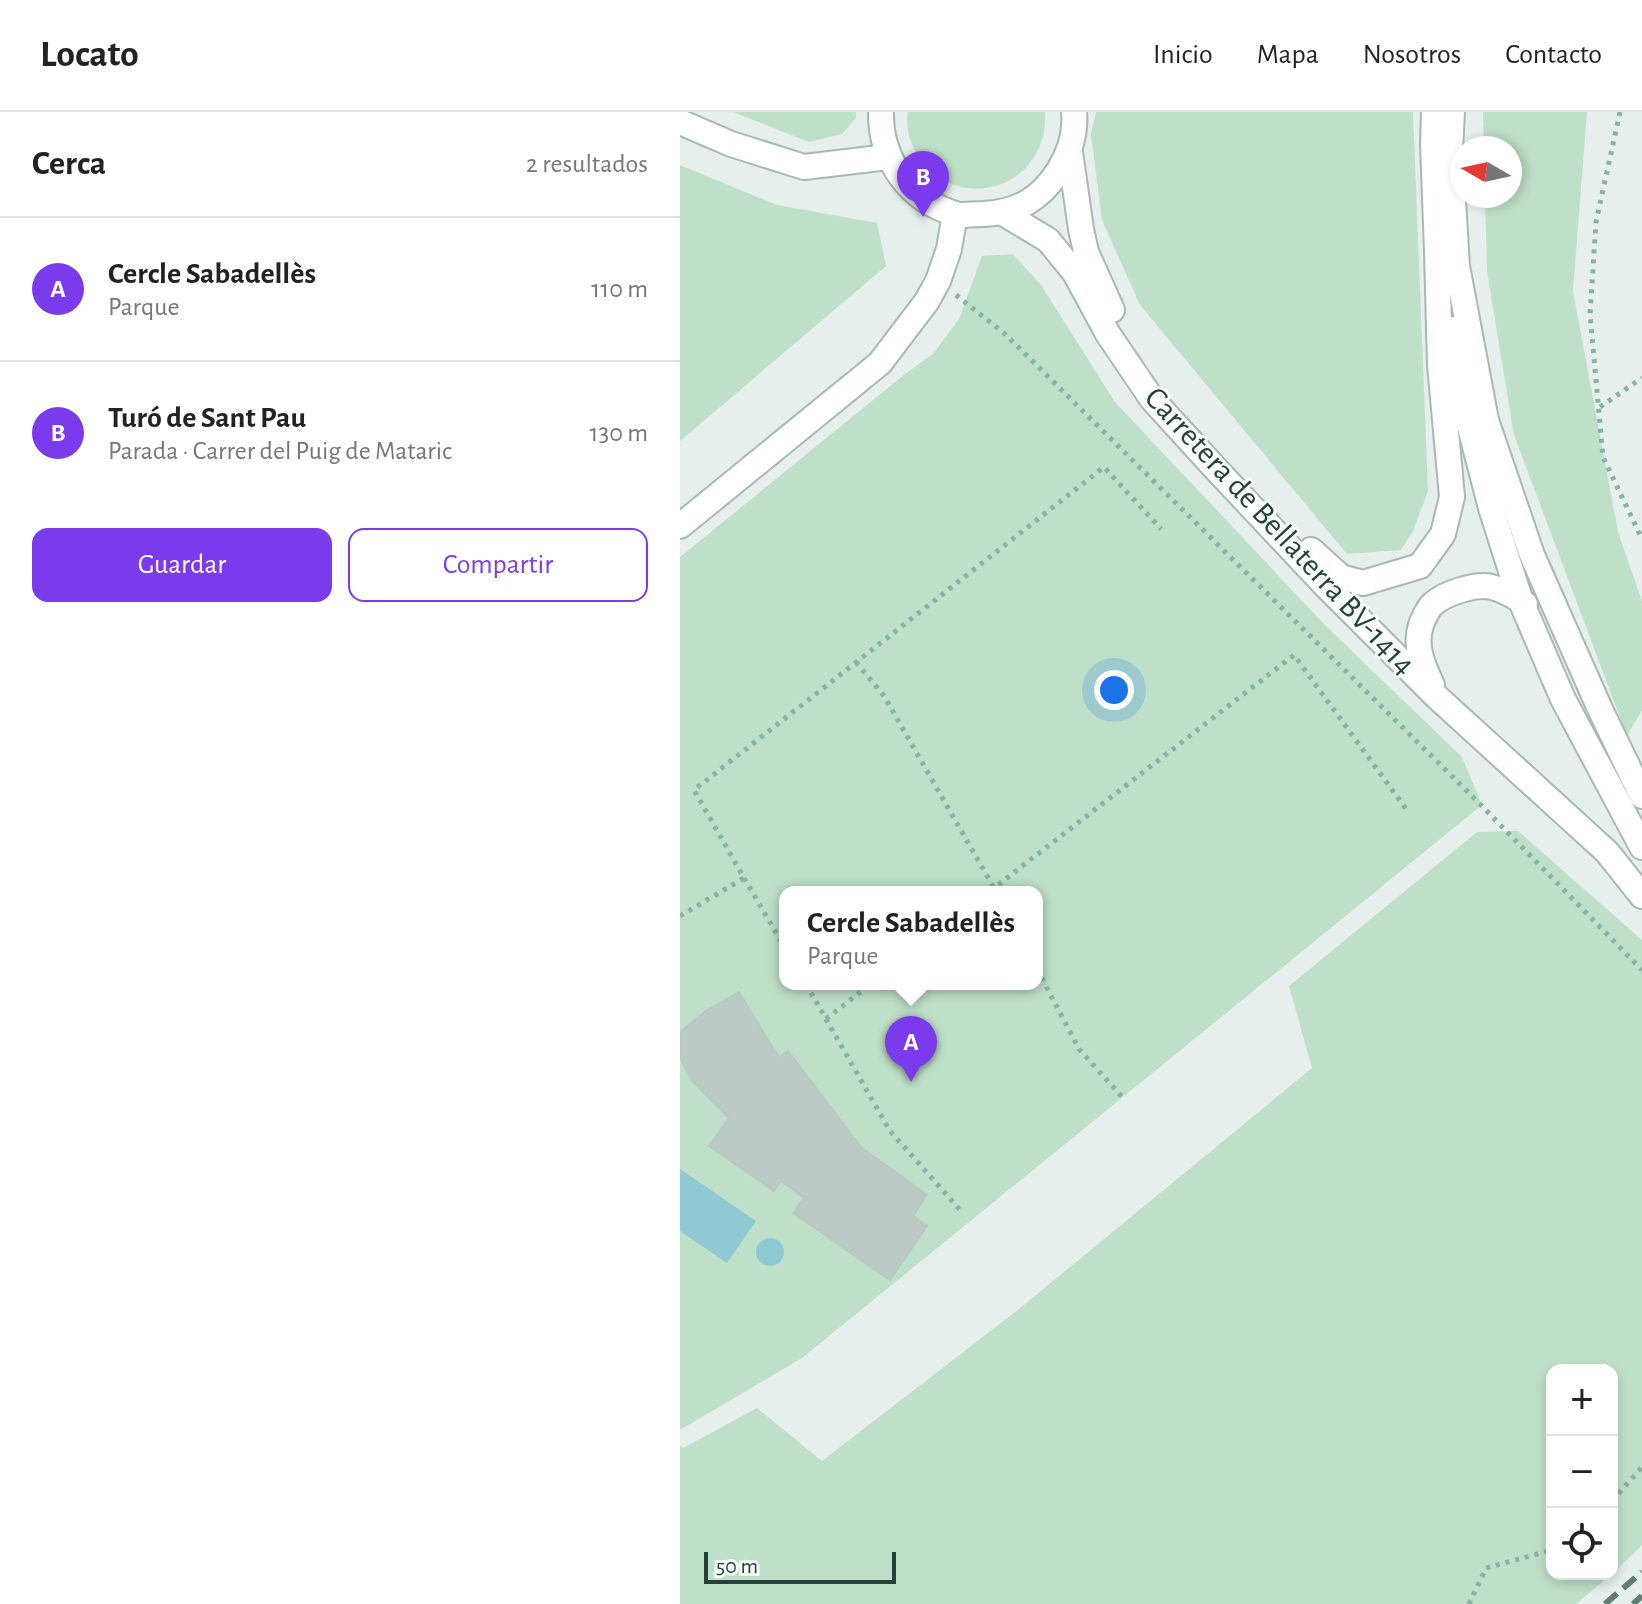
<!DOCTYPE html>
<html lang="es">
<head>
<meta charset="utf-8">
<style>
	body { margin:0; font-family:"Alegreya Sans",sans-serif; background:#f6f6f6; color:#222 }
	.controls { position:absolute; right:24px; bottom:24px; display:grid; overflow:hidden; border-radius:16px; box-shadow:0 4px 12px #0003 }
	.controls button { width:72px; height:72px; display:grid; place-items:center; padding:0; border:0; border-bottom:2px solid #e0e0e0; background:#fff; color:#222; font:40px sans-serif }
	.compass { position:absolute; left:770px; top:24px; width:72px; height:72px; border-radius:50%; background:#fff; box-shadow:0 4px 12px #0003; rotate:279deg }
	.scale { position:absolute; left:24px; bottom:20px; width:192px; box-sizing:border-box; padding-left:8px; border:4px solid #24423a; border-top:0; font-size:22px; line-height:28px; white-space:nowrap; color:#24423a; -webkit-text-stroke:6px #f7fbf9; paint-order:stroke }
	.you { position:absolute; left:434px; top:578px; width:28px; height:28px; margin:-20px; border:6px solid #fff; border-radius:50%; background:#1a73e8; box-shadow:0 0 0 12px #1a73e833 }
	.badge { display:grid; place-items:center; width:52px; height:52px; border-radius:50%; background:#7c3aed; color:#fff; font-size:26px; font-weight:700 }
	.pin { position:absolute; translate:-50% -66px; filter:drop-shadow(0 2px 4px #0008) }
	.pin::after { content:''; position:absolute; top:42px; width:28px; height:24px; background:inherit; clip-path:polygon(0 0,100% 0,50% 100%) }
	.popup { position:absolute; left:99px; top:774px; width:264px; height:104px; box-sizing:border-box; display:grid; place-content:center; border-radius:16px; background:#fff; filter:drop-shadow(0 2px 6px #0005); font-size:26px; white-space:nowrap; color:#767676 }
	.popup b { font-size:30px; color:#222 }
	.popup::after { content:''; position:absolute; left:50%; top:100%; margin-left:-16px; border:16px solid transparent; border-top-color:#fff }
	.list { margin:0; padding:0; list-style:none }
	h2 { display:flex; justify-content:space-between; align-items:center; height:104px; margin:0; padding:0 32px; font-size:34px }
	h2 small { font-size:26px; font-weight:400; color:#767676 }
	.list li { display:grid; grid-template-columns:52px 1fr auto; gap:24px; align-items:center; box-sizing:border-box; height:144px; padding:0 32px; border-top:2px solid #e0e0e0 }
	.list b { display:block; font-size:30px; white-space:nowrap }
	.list p { margin:0; font-size:26px; white-space:nowrap; color:#767676 }
	.list em { font-size:26px; font-style:normal; color:#767676 }
	.actions { display:flex; gap:16px; padding:24px 32px }
	.actions a { flex:1; padding:18px 0; border:2px solid #7c3aed; border-radius:16px; text-align:center; font-size:28px; color:#7c3aed }
	.actions .main { background:#7c3aed; color:#fff }
	.icon { flex:none; width:44px; height:44px; fill:none; stroke:currentColor; stroke-width:2; stroke-linecap:round; stroke-linejoin:round }
	.map { position:relative; flex:none; width:962px; height:1492px; overflow:hidden }
	header { display:flex; align-items:center; gap:48px; box-sizing:border-box; height:112px; padding:0 40px; background:#fff; border-bottom:2px solid #e0e0e0 }
	header strong { font-size:38px }
	nav { display:flex; gap:44px; margin-inline-start:auto; font-size:28px }
	main { display:flex }
	aside { flex:1; background:#fff }
	.map>svg:first-child { display:block }
	.green { fill:#bfe0c8; fill-rule:evenodd }
	.water { fill:#8ec9d4 }
	.building { fill:#bbcac4; stroke:#b8c9c2; stroke-width:2 }
	.lines { fill:none; stroke-linecap:round; stroke-linejoin:round }
	.minor-casing { stroke:#a8b8b2; stroke-width:28 }
	.tertiary-casing { stroke:#a8b8b2; stroke-width:28 }
	.path { stroke:#86b3a5; stroke-width:5; stroke-dasharray:4 6; stroke-linecap:butt }
	.minor { stroke:#fff; stroke-width:24 }
	.tertiary { stroke:#fff; stroke-width:24 }
	.rail { stroke:#5f7d75; stroke-width:6; stroke-dasharray:16 8; stroke-linecap:butt }
	.labels { text-anchor:middle; dominant-baseline:central; stroke-width:6; stroke-linejoin:round; paint-order:stroke }
	.street-label { font-size:32px; fill:#24423a; stroke:#f7fbf9 }
</style>
</head>
<body>
<header>
<strong>Locato</strong>
<nav><a>Inicio</a><a>Mapa</a><a>Nosotros</a><a>Contacto</a></nav>
</header>
<main>
<aside>
<h2>Cerca<small>2 resultados</small></h2>
<ul class="list">
<li><span class="badge">A</span><div><b>Cercle Sabadellès</b><p>Parque</p></div><em>110 m</em></li>
<li><span class="badge">B</span><div><b>Turó de Sant Pau</b><p>Parada · Carrer del Puig de Mataric</p></div><em>130 m</em></li>
</ul>
<div class="actions"><a class="main">Guardar</a><a>Compartir</a></div>
</aside>
<div class="map">
<svg width="962" height="1492" viewBox="0 0 962 1492">
	<rect width="100%" height="100%" fill="#e6efeb"/>
	<g class="green">
		<path d="M53,0H176V6L162,22L129,30Z"/>
		<path d="M228,0H365C365,8 365,17 363,25C345,88 263,95 234,37C228,26 226,12 228,0Z"/>
		<path d="M416,0H733L748,379L733,419L721,438L667,442L460,193L422,108L411,22Z"/>
		<path d="M803,0H907L893,179L938,420L962,489V598L947,624L834,323L807,159L805,84H830V36H804Z"/>
		<path d="M0,53L97,93L197,111L206,154L0,329Z"/>
		<path d="M333,142L361,173L435,290L643,511L782,645L802,693L122,1246L0,1318V445L225,262L254,241L279,207L302,144ZM105,780H357V872H105Z"/>
		<path d="M838,719L962,828V1433L931,1463L896,1492H0V1333L3,1336L77,1296L142,1349L339,1197L632,956L609,874L797,720ZM932,1258V1462H872V1258Z"/>
	</g>
	<g class="water">
		<path d="M0,1057L76,1109L47,1151L0,1119Z"/>
		<circle cx="90" cy="1140" r="14"/>
	</g>
	<path class="building" d="M59,880L99,946L108,939L181,1035L247,1083L233,1104L247,1114L210,1168L113,1101L124,1086L101,1069L94,1079L29,1034L49,1006L12,969L0,946V920L26,899Z"/>
	<g class="lines">
		<g class="minor-casing">
			<g id="minor">
				<path d="M0,10L51,32L124,55L208,45"/>
				<path d="M0,414L200,251L247,189L258,169L269,137L275,102"/>
			</g>
		</g>
		<g class="tertiary-casing">
			<g id="tertiary">
				<path d="M201,0C200,42 223,80 262,97C268,99 273,102 279,103C287,103 296,102 304,102C338,100 361,87 379,58C390,40 396,21 394,0"/>
				<path d="M754,0L753,32L757,139L759,153"/>
				<path d="M772,0L770,38L777,154L806,308L852,443L920,597L962,684"/>
				<path d="M390,40L401,117L406,140L432,198"/>
				<path d="M323,101L368,128L395,161L428,222L472,287L534,355L643,471L758,586L927,740L962,784"/>
				<path d="M771,217L784,292L811,396L840,487L883,587L962,735"/>
				<path d="M631,438L661,465L683,471L740,454L763,422L772,385L760,253L757,139"/>
				<path d="M752,573C743,554 734,534 741,513C743,507 749,495 753,492C765,481 797,471 812,475C823,478 837,485 845,492"/>
			</g>
		</g>
		<g class="path">
			<path d="M940,0L916,110L910,202L923,345L962,427"/>
			<path d="M276,183L325,222L796,688L962,858"/>
			<path d="M920,295L962,266"/>
			<path d="M176,550L204,584L314,776L309,780"/>
			<path d="M64,766L105,836"/>
			<path d="M316,780L314,776L614,543L729,701"/>
			<path d="M0,804L64,766L14,678L424,355L481,417"/>
			<path d="M357,857L399,937L443,986"/>
			<path d="M126,872L210,1019L280,1098"/>
			<path d="M146,907L191,872"/>
			<path d="M932,1389L962,1355"/>
			<path d="M789,1492L806,1456L872,1438"/>
		</g>
		<use href="#minor" class="minor"/>
		<use href="#tertiary" class="tertiary"/>
		<g class="rail">
			<path d="M925,1492L962,1460"/>
			<path d="M953,1492L962,1484"/>
		</g>
	</g>
	<g class="labels">
		<g class="street-label">
			<text transform="translate(600 419) rotate(47)">Carretera de Bellaterra BV-1414</text>
		</g>
	</g>
</svg>
<div class="controls">
<button>+</button>
<button>−</button>
<button><svg class="icon" aria-label="locate" viewBox="0 0 24 24"><circle cx="12" cy="12" r="6"/><path d="M12 2v4M12 18v4M2 12h4M18 12h4"/></svg></button>
</div>
<svg class="compass" viewBox="-18 -18 36 36"><path d="M0-13l5 13h-10z" fill="#e53935"/><path d="M0 13l5-13h-10z" fill="#767676"/></svg>
<div class="scale">50 m</div>
<div class="you"></div>
<div class="pin badge" style="left:231px;top:970px">A</div>
<div class="popup"><b>Cercle Sabadellès</b>Parque</div>
<div class="pin badge" style="left:243px;top:105px">B</div>
</div>
</main>
</body>
</html>
